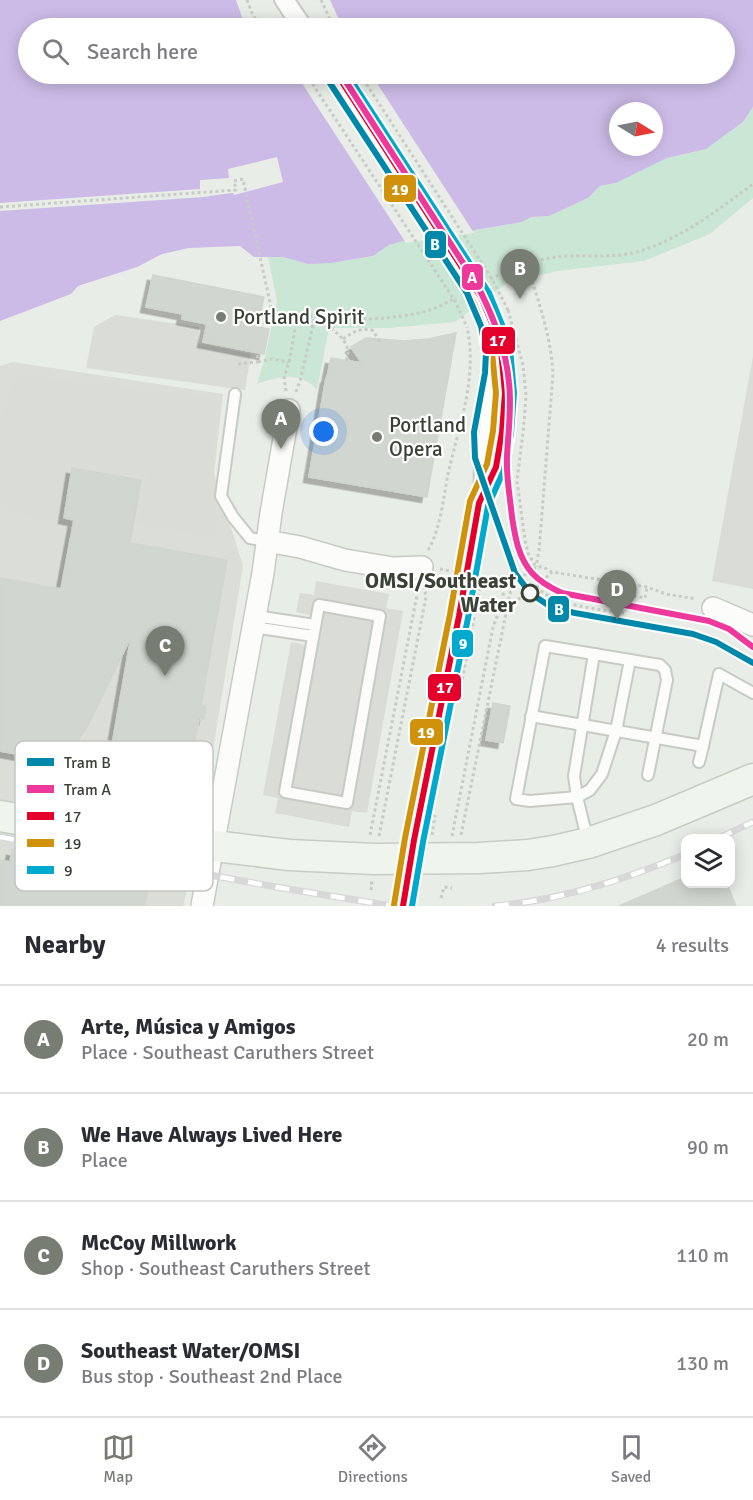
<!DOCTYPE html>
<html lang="en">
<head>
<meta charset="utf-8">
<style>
	body { margin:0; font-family:Signika,sans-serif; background:#f2f2f3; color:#2b2b33 }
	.controls { position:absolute; right:18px; bottom:18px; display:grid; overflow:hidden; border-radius:12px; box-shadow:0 3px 15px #0003 }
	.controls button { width:54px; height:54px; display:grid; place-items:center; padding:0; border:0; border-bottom:2px solid #e1e1e2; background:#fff; color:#2b2b33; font:30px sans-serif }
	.compass { position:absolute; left:609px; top:102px; width:54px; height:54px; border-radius:50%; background:#fff; box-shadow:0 3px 15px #0003; rotate:100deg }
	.you { position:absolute; left:324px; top:432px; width:21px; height:21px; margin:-15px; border:4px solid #fff; border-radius:50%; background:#1a73e8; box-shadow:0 0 0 9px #1a73e833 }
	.badge { display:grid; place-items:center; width:39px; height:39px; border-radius:50%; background:#777d73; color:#fff; font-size:20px; font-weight:700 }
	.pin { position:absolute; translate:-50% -50px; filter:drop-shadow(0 2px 3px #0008) }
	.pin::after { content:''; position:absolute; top:32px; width:21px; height:18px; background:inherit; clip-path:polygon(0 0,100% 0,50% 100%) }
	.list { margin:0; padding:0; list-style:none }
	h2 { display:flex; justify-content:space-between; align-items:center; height:78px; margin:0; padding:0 24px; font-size:26px }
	h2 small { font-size:20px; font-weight:400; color:#7c7c81 }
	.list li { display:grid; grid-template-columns:39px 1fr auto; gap:18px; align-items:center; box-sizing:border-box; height:108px; padding:0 24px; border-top:2px solid #e1e1e2 }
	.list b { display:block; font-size:22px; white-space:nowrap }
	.list p { margin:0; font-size:20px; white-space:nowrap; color:#7c7c81 }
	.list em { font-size:20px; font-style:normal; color:#7c7c81 }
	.icon { flex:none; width:33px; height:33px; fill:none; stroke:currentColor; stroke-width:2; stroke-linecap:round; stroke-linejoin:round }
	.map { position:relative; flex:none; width:753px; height:906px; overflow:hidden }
	.search { position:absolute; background:#fff; box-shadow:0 3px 15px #0003; left:18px; right:18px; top:18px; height:66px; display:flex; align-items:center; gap:15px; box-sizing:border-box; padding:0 21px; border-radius:33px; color:#7c7c81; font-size:22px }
	.sheet { height:510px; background:#fff }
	nav { display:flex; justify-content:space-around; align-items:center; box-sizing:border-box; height:84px; border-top:2px solid #e1e1e2; background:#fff; font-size:16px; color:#7c7c81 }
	nav a { display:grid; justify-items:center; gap:3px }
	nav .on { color:#777d73 }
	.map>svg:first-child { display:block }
	.industrial { fill:#daded7 }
	.green { fill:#cae6d5 }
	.parking { fill:#d9dcd7 }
	.water { fill:#ccbbe7; fill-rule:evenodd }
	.pier { fill:#e9ede7 }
	.building { fill:#d2d6d0; stroke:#d0d5cd; stroke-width:1.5; filter:url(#shadow) }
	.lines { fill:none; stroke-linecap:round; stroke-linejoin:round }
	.lane-casing { stroke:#c7cbc5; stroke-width:14 }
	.street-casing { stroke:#c7cbc5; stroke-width:24 }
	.secondary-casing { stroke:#c5cec2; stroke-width:33 }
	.path { stroke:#c8cbc6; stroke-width:3; stroke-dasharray:3 3; stroke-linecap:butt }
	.lane { stroke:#fcfcfb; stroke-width:10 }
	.street { stroke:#fcfcfb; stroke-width:21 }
	.secondary { stroke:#eff4ed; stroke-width:30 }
	.rail-casing { stroke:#d7d8d7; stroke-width:7 }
	.rail { stroke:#fff; stroke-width:4.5; stroke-dasharray:14; stroke-linecap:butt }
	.lane-bridge-casing { stroke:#c7cbc5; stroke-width:14; stroke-linecap:butt }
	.path-bridge { stroke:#c8cbc6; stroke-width:3; stroke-dasharray:3 3; stroke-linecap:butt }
	.lane-bridge { stroke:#fcfcfb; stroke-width:10 }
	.bus-1-casing { stroke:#fff; stroke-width:10 }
	.bus-2-casing { stroke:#fff; stroke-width:10 }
	.bus-3-casing { stroke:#fff; stroke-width:10 }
	.bus-1 { stroke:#e4002b; stroke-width:6 }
	.bus-2 { stroke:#d1920b; stroke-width:6 }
	.bus-3 { stroke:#00a9ce; stroke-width:6 }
	.tram-1-casing { stroke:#fff; stroke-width:10 }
	.tram-2-casing { stroke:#fff; stroke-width:10 }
	.tram-1 { stroke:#0088ab; stroke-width:6 }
	.tram-2 { stroke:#ed389c; stroke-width:6 }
	.poi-dot { fill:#777d73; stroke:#fff; stroke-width:2 }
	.stop-dot { fill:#fff; stroke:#3a4135; stroke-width:3 }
	.labels { text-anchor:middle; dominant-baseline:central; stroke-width:4.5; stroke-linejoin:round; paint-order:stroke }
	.poi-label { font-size:21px; fill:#3a4135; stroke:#fff; text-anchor:start }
	.stop-label { font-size:21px; font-weight:bold; fill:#3a4135; stroke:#fff; text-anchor:end }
	.key { fill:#fff; stroke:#c4c6c2; stroke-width:1.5 }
	.key-label { font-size:16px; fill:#3a4135 }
	.line-badge { stroke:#fff; stroke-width:2 }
	.badge-label { font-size:16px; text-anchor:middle; font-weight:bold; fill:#fff }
</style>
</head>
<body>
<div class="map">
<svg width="753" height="906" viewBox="0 0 753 906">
	<defs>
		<filter id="shadow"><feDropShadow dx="-5.5" dy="5.5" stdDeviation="0" flood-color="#0004"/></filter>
	</defs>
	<rect width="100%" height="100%" fill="#e9ede7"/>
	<path class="industrial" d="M13,362L223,394L214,474L243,566L196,854L183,906H0V366Z"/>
	<path class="green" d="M753,107V198L710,234L644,261L557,271L507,283L455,322L389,328H329L317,389C298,371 280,376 257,384L264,361L277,301L268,257H283L308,264L344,261L373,256L389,245L407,240L475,230L522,222L531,217L549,216L588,198L600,186L616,183L667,158L706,149L743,122Z"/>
	<g class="parking">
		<path d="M115,315L199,327L198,343L251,354L245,390L86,368L94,327Z"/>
		<path d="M753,356V589L712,581Z"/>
		<path d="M16,377L217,400L210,472L219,535L138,523L149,473L72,463L57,519L19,513L0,502V417Z"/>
		<path d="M316,581L389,594L386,608L403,611L367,813L352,811L349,827L275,813L278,798L263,795L291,642L305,645L310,615L296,612L300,593L314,595Z"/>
	</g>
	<path class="water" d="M0,0H753V107L743,122L706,149L667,158L616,183L600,186L588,198L549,216L531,217L522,222L475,230L407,240L389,245L373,256L331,263L308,264L283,257H254L240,246L189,248L162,254L137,267L78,286L71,294L0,321ZM28,28H724V74H28ZM618,111H654V147H618Z"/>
	<g class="pier">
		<path d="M236,0H330L343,28H254L242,17Z"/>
		<path d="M296,74H371L474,233L406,243Z"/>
		<path d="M277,157L283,182L234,195L233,193L224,194L204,197L0,211V203L200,189V180L229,178L228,169Z"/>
	</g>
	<g class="building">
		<path d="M153,275L264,297L257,327L269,329L264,354L203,342L207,324L182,319L183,314L146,307Z"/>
		<path d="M456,333L427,497L309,477L326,378H327L331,358L362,363L351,347L366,338L404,341L428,339Z"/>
		<path d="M72,468L141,480L130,543L227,560L201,705L206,706L204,719L199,718L186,788L107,774L131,637L87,727L74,746L60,762L0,751V578L61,589L74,520L64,518Z"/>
		<path d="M493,703L510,706L503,743L486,740Z"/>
		<path d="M12,850L150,875L145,906H0V860L10,862Z"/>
		<path d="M686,877V884H727L736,906H619Z"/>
	</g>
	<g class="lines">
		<g class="lane-casing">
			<g id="lane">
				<path d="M280,0L298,28"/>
				<path d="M289,0L308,28"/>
				<path d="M235,394L221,496L233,517L250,538L267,541"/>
				<path d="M482,497C487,488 492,477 496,467C498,460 498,452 500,445C507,401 507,359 490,317"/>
				<path d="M319,605L380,616L347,803L285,792Z"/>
				<path d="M255,616L315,625"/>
				<path d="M253,627L313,636"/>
				<path d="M594,654L545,646L516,799L530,801L577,797L590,790L602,774L616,731L630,660"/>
				<path d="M531,716L703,746L699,762"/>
				<path d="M703,746L719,674L753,693"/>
				<path d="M588,842L577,797L574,776L594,654L660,665L665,670L667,680L648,775"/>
				<path d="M403,906L414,840L459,616L479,503L480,464L491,385L489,344L483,320"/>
			</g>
		</g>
		<g class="street-casing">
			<g id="street">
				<path d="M267,541L300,547L345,560L393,568L422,567"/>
				<path d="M713,608L753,625"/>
				<path d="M202,906L263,573L271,513L289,410"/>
			</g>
		</g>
		<g class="secondary-casing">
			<path id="secondary" d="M0,816L145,841L190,843L289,855L374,859L479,858L528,855L553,851L588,843L656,820L753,779"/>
		</g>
		<g class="path">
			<path d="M247,0L253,16L266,28"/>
			<path d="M321,0L334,28"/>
			<path d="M0,207L236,190L234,181L243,179L271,307L262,328"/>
			<path d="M527,264C538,300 551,336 553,374L539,551L536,567"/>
			<path d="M485,282C505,271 528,262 550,258C577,253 606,259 633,253C679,241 716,211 753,184"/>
			<path d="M508,310L523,365L526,395L524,424L517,481L525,540L528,553L535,565"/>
			<path d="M316,318C330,328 355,341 346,361"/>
			<path d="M343,339C353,332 360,328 372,330L378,338L380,342"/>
			<path d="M258,362L271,359L289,362"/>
			<path d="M238,364L258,362L257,353"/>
			<path d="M286,391L284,378L289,362L298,314C338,322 391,321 430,310C439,307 447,302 456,298"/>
			<path d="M296,392L300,381L315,317"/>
			<path d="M428,550C441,528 443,499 448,474C459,425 478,378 467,327"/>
			<path d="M440,569L455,572"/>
			<path d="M479,576L512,584L536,567H543L552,572L647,587L666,594L696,599"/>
			<path d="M611,581L609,592L645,598L647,587"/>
			<path d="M536,587C557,606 598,609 625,613L628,595"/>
			<path d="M507,605L530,593L552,572"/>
			<path d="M460,691L482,577"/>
			<path d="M370,835L419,585"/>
			<path d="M432,835L435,815"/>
			<path d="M461,835L512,584"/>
			<path d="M379,836L426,597L424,586"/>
			<path d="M452,836L493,627L500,609L506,582"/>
			<path d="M370,883H372L371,891"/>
			<path d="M441,898L444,887L452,888"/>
		</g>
		<use href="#lane" class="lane"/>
		<use href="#street" class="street"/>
		<use href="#secondary" class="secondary"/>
		<g class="rail-casing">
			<g id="rail">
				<path d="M0,837L276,887L392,906"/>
				<path d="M719,838L753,822"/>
				<path d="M495,906C561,900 624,880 686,854"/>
			</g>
		</g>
		<use href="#rail" class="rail"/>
		<g class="lane-bridge-casing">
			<g id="lane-bridge">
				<path d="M327,74L476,302L483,320"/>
				<path d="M337,74L481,298"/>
			</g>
		</g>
		<g class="path-bridge">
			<path d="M306,74L455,301L467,327"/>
			<path d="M360,74L492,279L508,310"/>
		</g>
		<use href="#lane-bridge" class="lane-bridge"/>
		<g class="bus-1-casing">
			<path id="bus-1" d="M337,74L481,297L497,335L501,350L505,393L502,432L496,467L479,503L459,616L414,840L403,906"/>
		</g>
		<g class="bus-2-casing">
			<path id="bus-2" d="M329,79L473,301L488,338L492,352L496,393L493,431L487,464L470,501L450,614L405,838L394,905"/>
		</g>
		<g class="bus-3-casing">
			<path id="bus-3" d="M347,74L489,293L505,332L510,348L514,393L511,434L504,470L488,506L468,618L423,842L412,906"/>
		</g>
		<use href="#bus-1" class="bus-1"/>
		<use href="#bus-2" class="bus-2"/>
		<use href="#bus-3" class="bus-3"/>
		<g class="tram-1-casing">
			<path id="tram-1" d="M324,74L467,293L481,326L486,352L485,373L474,432L475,458L515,573L530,593L551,607L575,613L693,634L716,642L753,663"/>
		</g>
		<g class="tram-2-casing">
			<path id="tram-2" d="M341,74L476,283C493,315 506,347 509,383C512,408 508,432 507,457C506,477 510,497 512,517C515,536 518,557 532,573C540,582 551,588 562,593L709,621L729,629L753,647"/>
		</g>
		<use href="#tram-1" class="tram-1"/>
		<use href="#tram-2" class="tram-2"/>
	</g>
	<g class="poi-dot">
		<circle cx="221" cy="317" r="6"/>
		<circle cx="377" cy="437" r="6"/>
	</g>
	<circle class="stop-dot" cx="530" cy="593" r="8"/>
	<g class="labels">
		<g class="poi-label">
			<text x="233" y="317">Portland Spirit</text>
			<text x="389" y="425">Portland<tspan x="389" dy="24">Opera</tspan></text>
		</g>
		<g class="stop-label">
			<text x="516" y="581">OMSI/Southeast<tspan x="516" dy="24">Water</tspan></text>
		</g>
	</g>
	<rect x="15" y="741" width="198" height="150" rx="9" class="key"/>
	<rect x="27" y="758" width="27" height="8" fill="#0088ab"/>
	<rect x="27" y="785" width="27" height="8" fill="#ed389c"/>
	<rect x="27" y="812" width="27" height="8" fill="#e4002b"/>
	<rect x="27" y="839" width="27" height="8" fill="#d1920b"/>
	<rect x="27" y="866" width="27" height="8" fill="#00a9ce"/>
	<g class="key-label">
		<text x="64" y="768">Tram B</text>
		<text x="64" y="795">Tram A</text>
		<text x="64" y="822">17</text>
		<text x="64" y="849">19</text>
		<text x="64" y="876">9</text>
	</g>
	<g class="line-badge">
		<rect x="383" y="174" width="34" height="29" rx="6" fill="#d1920b"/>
		<rect x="424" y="230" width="23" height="29" rx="6" fill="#0088ab"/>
		<rect x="461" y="263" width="23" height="28" rx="6" fill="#ed389c"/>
		<rect x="481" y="326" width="35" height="29" rx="6" fill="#e4002b"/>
		<rect x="547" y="595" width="23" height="28" rx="6" fill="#0088ab"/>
		<rect x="451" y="629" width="23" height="29" rx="6" fill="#00a9ce"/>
		<rect x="427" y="673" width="35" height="29" rx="6" fill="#e4002b"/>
		<rect x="409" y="718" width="35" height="28" rx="6" fill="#d1920b"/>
	</g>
	<g class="badge-label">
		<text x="400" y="195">19</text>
		<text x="435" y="250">B</text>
		<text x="472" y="283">A</text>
		<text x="498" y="346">17</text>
		<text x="559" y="615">B</text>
		<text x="463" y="649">9</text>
		<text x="445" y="693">17</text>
		<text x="426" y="738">19</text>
	</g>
</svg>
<div class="controls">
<button><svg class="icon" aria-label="layers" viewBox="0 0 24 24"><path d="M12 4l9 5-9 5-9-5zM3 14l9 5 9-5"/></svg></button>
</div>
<svg class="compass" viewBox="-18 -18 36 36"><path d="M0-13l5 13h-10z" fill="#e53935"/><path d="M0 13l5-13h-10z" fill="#7c7c81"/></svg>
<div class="you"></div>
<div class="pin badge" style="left:281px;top:449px">A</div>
<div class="pin badge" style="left:520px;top:299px">B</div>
<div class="pin badge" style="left:165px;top:676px">C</div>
<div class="pin badge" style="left:617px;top:620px">D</div>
<div class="search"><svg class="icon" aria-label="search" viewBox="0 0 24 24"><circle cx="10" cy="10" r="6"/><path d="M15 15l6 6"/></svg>Search here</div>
</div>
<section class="sheet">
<h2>Nearby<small>4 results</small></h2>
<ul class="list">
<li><span class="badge">A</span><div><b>Arte, Música y Amigos</b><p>Place · Southeast Caruthers Street</p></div><em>20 m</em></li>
<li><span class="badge">B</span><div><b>We Have Always Lived Here</b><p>Place</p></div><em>90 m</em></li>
<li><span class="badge">C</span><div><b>McCoy Millwork</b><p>Shop · Southeast Caruthers Street</p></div><em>110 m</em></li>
<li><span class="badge">D</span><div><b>Southeast Water/OMSI</b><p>Bus stop · Southeast 2nd Place</p></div><em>130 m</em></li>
</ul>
</section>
<nav>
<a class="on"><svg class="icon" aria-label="map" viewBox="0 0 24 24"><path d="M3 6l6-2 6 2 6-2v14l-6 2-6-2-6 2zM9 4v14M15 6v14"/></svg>Map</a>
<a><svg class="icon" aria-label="directions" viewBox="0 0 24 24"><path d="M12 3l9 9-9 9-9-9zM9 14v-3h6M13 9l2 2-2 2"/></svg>Directions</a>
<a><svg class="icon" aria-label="saved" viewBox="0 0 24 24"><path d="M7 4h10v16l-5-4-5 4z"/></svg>Saved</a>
</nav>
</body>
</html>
